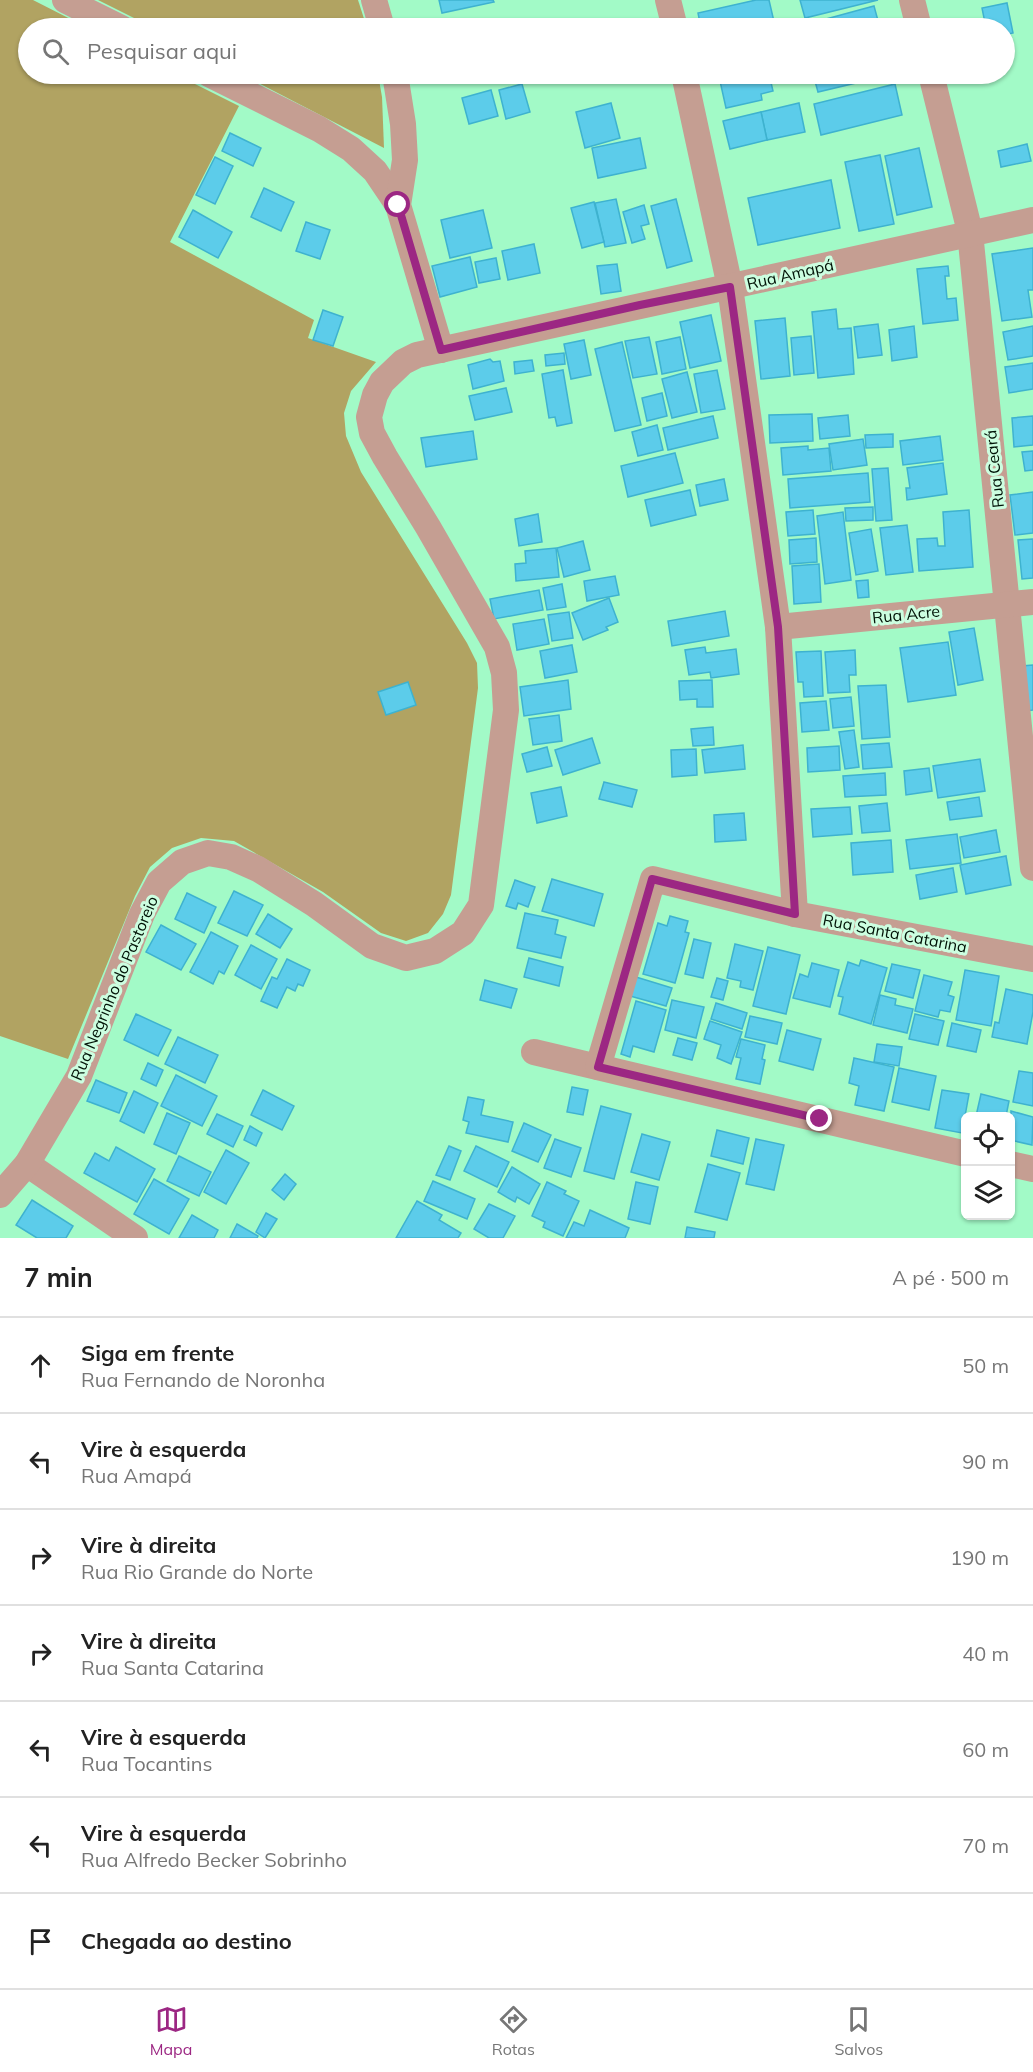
<!DOCTYPE html>
<html lang="pt">
<head>
<meta charset="utf-8">
<style>
	body { margin:0; font-family:Mulish,sans-serif; background:#f2f2f2; color:#222 }
	.controls { position:absolute; right:18px; bottom:18px; display:grid; overflow:hidden; border-radius:9px; box-shadow:0 2px 4px #0004 }
	.controls button { width:54px; height:54px; display:grid; place-items:center; padding:0; border:0; border-bottom:2px solid #e0e0e0; background:#fff; color:#222; font:30px sans-serif }
	.stop { position:absolute; width:18px; height:18px; margin:-14px; border:4px solid #9c2783; border-radius:50%; background:#fff }
	.stop.end { background:#9c2783; border-color:#fff; box-shadow:0 2px 6px #0008 }
	.list { margin:0; padding:0; list-style:none }
	h2 { display:flex; justify-content:space-between; align-items:center; height:78px; margin:0; padding:0 24px; font-size:26px }
	h2 small { font-size:20px; font-weight:400; color:#767676 }
	.list li { display:grid; grid-template-columns:39px 1fr auto; gap:18px; align-items:center; box-sizing:border-box; height:96px; padding:0 24px; border-top:2px solid #e0e0e0 }
	.list b { display:block; font-size:22px; white-space:nowrap }
	.list p { margin:0; font-size:20px; white-space:nowrap; color:#767676 }
	.list em { font-size:20px; font-style:normal; color:#767676 }
	.icon { flex:none; width:33px; height:33px; fill:none; stroke:currentColor; stroke-width:2; stroke-linecap:round; stroke-linejoin:round }
	.map { position:relative; flex:none; width:1033px; height:1238px; overflow:hidden }
	.search { position:absolute; background:#fff; box-shadow:0 2px 4px #0004; left:18px; right:18px; top:18px; height:66px; display:flex; align-items:center; gap:15px; box-sizing:border-box; padding:0 21px; border-radius:33px; color:#767676; font-size:22px }
	.sheet { height:750px; background:#fff }
	nav { display:flex; justify-content:space-around; align-items:center; box-sizing:border-box; height:84px; border-top:2px solid #e0e0e0; background:#fff; font-size:16px; color:#767676 }
	nav a { display:grid; justify-items:center; gap:3px }
	nav .on { color:#9c2783 }
	.map>svg:first-child { display:block }
	.forest { fill:#b1a362 }
	.building { fill:#5cccea; stroke:#3eb2cf; stroke-width:1.5 }
	.lines { fill:none; stroke-linecap:round; stroke-linejoin:round }
	.minor { stroke:#c59e92; stroke-width:26 }
	.route { stroke:#9c2783; stroke-width:8 }
	.labels { text-anchor:middle; dominant-baseline:central; stroke-width:6; stroke-linejoin:round; paint-order:stroke }
	.street-label { font-size:16px; fill:#001206; stroke:#ccfee0 }
</style>
</head>
<body>
<div class="map">
<svg width="1033" height="1238" viewBox="0 0 1033 1238">
	<rect width="100%" height="100%" fill="#a2fac7"/>
	<g class="forest">
		<path d="M0,0H33L88,28H28V74H175L239,106L170,242L314,320L308,338L376,362L351,391L344,413L346,436L361,472L467,643L477,663L478,688L451,895L443,914L428,933L406,941L381,933L323,892L234,841L201,838L172,848L150,867L135,896L68,1059L0,1036Z"/>
		<path d="M98,0H358L367,28H154Z"/>
		<path d="M241,74H378L382,97L384,148Z"/>
	</g>
	<g class="building">
		<path d="M439,0H493L494,2L442,13Z"/>
		<path d="M756,0H769L775,26L762,28H701L698,13Z"/>
		<path d="M800,0H878L805,18Z"/>
		<path d="M1007,3L1013,33L1004,35V28H986L982,8Z"/>
		<path d="M874,6L880,28H800V26Z"/>
		<path d="M983,21L985,28H951Z"/>
		<path d="M636,22L637,28H605Z"/>
		<path d="M753,74H769L773,91L761,94L762,100L726,108L720,81Z"/>
		<path d="M813,74H890V75L818,92Z"/>
		<path d="M522,84L530,112L506,119L499,90Z"/>
		<path d="M895,84L902,115L821,135L814,104Z"/>
		<path d="M491,90L498,116L469,124L462,98Z"/>
		<path d="M611,103L620,138L585,148L576,112Z"/>
		<path d="M799,103L805,132L767,140L761,112Z"/>
		<path d="M761,112L767,140L730,149L723,121Z"/>
		<path d="M230,133L261,148L253,166L222,151Z"/>
		<path d="M640,138L646,168L598,178L592,148Z"/>
		<path d="M1027,144L1031,161L1001,167L998,151Z"/>
		<path d="M919,148L932,207L897,215L885,156Z"/>
		<path d="M880,155L894,224L859,231L845,162Z"/>
		<path d="M215,157L233,166L215,204L196,195Z"/>
		<path d="M831,180L840,228L758,245L748,198Z"/>
		<path d="M264,188L294,202L281,231L251,217Z"/>
		<path d="M616,199L626,243L605,247L595,203Z"/>
		<path d="M676,199L692,261L667,268L651,206Z"/>
		<path d="M594,202L604,242L582,248L571,208Z"/>
		<path d="M644,205L649,224L641,226L645,239L632,243L623,212Z"/>
		<path d="M193,210L232,232L218,258L179,237Z"/>
		<path d="M483,210L492,248L450,258L441,220Z"/>
		<path d="M306,222L330,230L320,259L296,251Z"/>
		<path d="M534,244L540,273L508,280L502,251Z"/>
		<path d="M1033,248V290H1028L1032,317L1002,321L992,254Z"/>
		<path d="M470,257L477,287L440,297L432,266Z"/>
		<path d="M496,258L500,279L479,283L475,262Z"/>
		<path d="M617,264L621,291L601,294L597,266Z"/>
		<path d="M948,266L949,276H945L947,299L956,298L958,320L923,324L917,269Z"/>
		<path d="M836,309L838,329L851,328L854,374L818,378L812,312Z"/>
		<path d="M323,310L343,317L333,346L313,340Z"/>
		<path d="M711,315L721,361L690,368L680,322Z"/>
		<path d="M785,318L790,376L761,379L755,321Z"/>
		<path d="M878,324L882,355L858,358L854,327Z"/>
		<path d="M914,326L917,357L892,361L889,330Z"/>
		<path d="M1033,326V356L1008,360L1003,332Z"/>
		<path d="M811,336L814,373L794,375L791,338Z"/>
		<path d="M649,337L657,374L633,378L625,341Z"/>
		<path d="M680,337L686,369L662,374L656,342Z"/>
		<path d="M584,340L591,375L571,379L564,344Z"/>
		<path d="M622,342L641,425L615,431L595,349Z"/>
		<path d="M564,353L565,364L546,366L545,355Z"/>
		<path d="M490,359L493,362L500,361L504,381L473,389L468,365Z"/>
		<path d="M532,360L534,371L515,374L514,362Z"/>
		<path d="M1033,363V389L1009,393L1005,367Z"/>
		<path d="M563,370L572,423L557,426L555,417L549,418L542,374Z"/>
		<path d="M717,370L725,409L701,413L694,374Z"/>
		<path d="M687,372L697,412L672,418L662,379Z"/>
		<path d="M506,388L512,412L475,420L469,396Z"/>
		<path d="M662,393L667,416L647,421L642,398Z"/>
		<path d="M812,414L813,441L770,443L769,415Z"/>
		<path d="M848,415L850,436L820,439L818,418Z"/>
		<path d="M713,416L718,438L668,450L663,428Z"/>
		<path d="M1033,416V445L1014,447L1012,418Z"/>
		<path d="M657,425L663,450L638,456L632,432Z"/>
		<path d="M473,431L477,459L426,467L421,438Z"/>
		<path d="M893,434V447L866,448L865,435Z"/>
		<path d="M940,436L943,460L903,465L900,441Z"/>
		<path d="M863,439L867,465L833,470L829,444Z"/>
		<path d="M808,446V450L829,448L831,471L783,475L781,448Z"/>
		<path d="M1033,451V470L1025,471L1022,452Z"/>
		<path d="M675,453L683,483L628,497L621,466Z"/>
		<path d="M943,463L947,494L907,500L906,488H910L907,468Z"/>
		<path d="M888,468L892,520L876,521L872,469Z"/>
		<path d="M868,473L870,502L790,508L788,479Z"/>
		<path d="M724,479L728,500L700,506L696,485Z"/>
		<path d="M690,490L696,515L651,526L645,500Z"/>
		<path d="M1033,492V533L1015,535L1010,495Z"/>
		<path d="M873,507V520L846,521L845,508Z"/>
		<path d="M813,510L815,534L788,536L786,512Z"/>
		<path d="M969,510L973,567L919,571L917,539L937,538L938,546H945L943,512Z"/>
		<path d="M843,512L851,580L825,584L817,516Z"/>
		<path d="M538,514L542,542L519,546L515,519Z"/>
		<path d="M907,525L913,572L886,575L880,528Z"/>
		<path d="M871,529L878,571L856,575L849,533Z"/>
		<path d="M816,538L817,562L790,564L789,540Z"/>
		<path d="M1033,539V578L1022,579L1018,540Z"/>
		<path d="M583,541L590,570L564,577L557,548Z"/>
		<path d="M556,548L559,577L516,581L515,564L526,563L525,551Z"/>
		<path d="M819,564L821,602L794,604L792,566Z"/>
		<path d="M615,576L619,595L587,601L584,581Z"/>
		<path d="M868,580L869,597L858,598L856,581Z"/>
		<path d="M562,584L566,607L547,610L543,588Z"/>
		<path d="M539,590L543,610L494,619L490,599Z"/>
		<path d="M609,598L618,622L606,627L608,630L583,640L572,613Z"/>
		<path d="M725,611L729,636L672,646L668,621Z"/>
		<path d="M569,612L573,638L552,641L548,615Z"/>
		<path d="M544,619L549,644L517,650L513,624Z"/>
		<path d="M974,628L983,680L958,685L949,632Z"/>
		<path d="M948,642L956,695L908,702L900,648Z"/>
		<path d="M572,645L577,672L545,678L540,651Z"/>
		<path d="M705,647L706,653L736,649L739,674L711,678L710,672L689,675L685,650Z"/>
		<path d="M855,650L856,675H849L850,692L828,693L825,652Z"/>
		<path d="M821,651L823,696L804,697L803,682H798L796,652Z"/>
		<path d="M1033,665V710L1026,711L1022,666Z"/>
		<path d="M568,680L571,709L524,716L520,687Z"/>
		<path d="M712,680L713,707H697V699L680,700L679,681Z"/>
		<path d="M408,682L416,705L386,715L378,692Z"/>
		<path d="M886,685L890,737L862,739L858,686Z"/>
		<path d="M851,697L854,726L833,728L830,699Z"/>
		<path d="M826,701L829,730L802,732L800,703Z"/>
		<path d="M559,715L562,741L533,745L529,719Z"/>
		<path d="M713,727L714,745L693,746L691,729Z"/>
		<path d="M854,730L859,767L845,769L839,732Z"/>
		<path d="M592,738L600,763L563,775L555,750Z"/>
		<path d="M889,743L892,767L863,769L861,745Z"/>
		<path d="M743,745L745,769L705,773L702,750Z"/>
		<path d="M839,746L840,770L808,772L807,748Z"/>
		<path d="M547,747L552,766L527,772L522,754Z"/>
		<path d="M696,749L697,775L672,777L671,750Z"/>
		<path d="M980,759L985,791L938,798L933,766Z"/>
		<path d="M929,768L932,791L906,795L904,771Z"/>
		<path d="M885,773L886,795L845,797L843,776Z"/>
		<path d="M604,782L637,790L632,807L599,799Z"/>
		<path d="M561,787L567,816L537,823L531,793Z"/>
		<path d="M979,797L982,816L950,820L947,802Z"/>
		<path d="M887,803L890,831L862,833L859,806Z"/>
		<path d="M850,807L852,834L813,837L811,809Z"/>
		<path d="M744,813L746,840L715,842L714,815Z"/>
		<path d="M996,830L1000,852L964,858L960,837Z"/>
		<path d="M957,834L961,863L910,869L906,840Z"/>
		<path d="M891,840L893,872L853,875L851,843Z"/>
		<path d="M1006,856L1011,885L966,894L960,865Z"/>
		<path d="M953,868L957,892L920,899L916,875Z"/>
		<path d="M552,879L603,894L594,926L542,911Z"/>
		<path d="M515,880L535,887L528,907L518,903L516,909L506,906Z"/>
		<path d="M234,891L263,905L247,936L218,923Z"/>
		<path d="M187,893L216,907L204,933L175,919Z"/>
		<path d="M525,913L558,920L555,934L566,937L561,958L517,948Z"/>
		<path d="M268,914L292,929L280,948L256,934Z"/>
		<path d="M670,916L688,921L685,932L689,933L675,983L643,974L658,923L667,926Z"/>
		<path d="M161,925L196,944L181,970L146,952Z"/>
		<path d="M211,932L238,946L224,974L219,971L213,984L190,972Z"/>
		<path d="M694,939L711,943L703,978L685,974Z"/>
		<path d="M735,944L763,951L753,990L740,987L741,981L727,978Z"/>
		<path d="M251,945L277,959L261,989L235,975Z"/>
		<path d="M768,947L800,955L786,1014L753,1006Z"/>
		<path d="M529,958L563,967L559,986L524,977Z"/>
		<path d="M287,959L310,970L303,986L298,984L295,991L287,987L277,1008L261,1001L272,977L277,979Z"/>
		<path d="M861,960L887,968L871,1024L839,1014L843,997L838,996L848,962L859,966Z"/>
		<path d="M812,963L839,970L830,1007L793,998L800,974L808,977Z"/>
		<path d="M892,964L920,970L913,998L885,991Z"/>
		<path d="M965,970L999,976L991,1026L956,1020Z"/>
		<path d="M924,975L952,982L948,995L954,997L950,1012L940,1010L938,1017L915,1011Z"/>
		<path d="M636,977L672,988L666,1006L630,996Z"/>
		<path d="M717,978L728,981L723,1000L711,997Z"/>
		<path d="M485,980L517,989L511,1008L480,1000Z"/>
		<path d="M1006,989L1033,995V1012L1027,1044L992,1037L995,1022L999,1023Z"/>
		<path d="M880,995L896,999L895,1005L913,1009L907,1033L873,1025Z"/>
		<path d="M672,1000L704,1007L696,1038L665,1030Z"/>
		<path d="M636,1001L666,1010L654,1052L633,1046L630,1057L621,1054Z"/>
		<path d="M716,1003L747,1013L742,1029L711,1019Z"/>
		<path d="M136,1014L171,1030L158,1056L124,1040Z"/>
		<path d="M915,1014L944,1021L938,1045L909,1039Z"/>
		<path d="M750,1016L782,1023L777,1044L745,1037Z"/>
		<path d="M710,1021L742,1032L731,1064L717,1058L721,1045L704,1039Z"/>
		<path d="M952,1023L981,1030L976,1052L947,1046Z"/>
		<path d="M787,1030L821,1039L813,1070L779,1061Z"/>
		<path d="M178,1037L218,1055L205,1083L165,1064Z"/>
		<path d="M678,1038L697,1043L692,1060L673,1055Z"/>
		<path d="M741,1039L765,1045L762,1059L765,1060L760,1084L736,1079L741,1058L736,1057Z"/>
		<path d="M877,1044L902,1047L899,1066L874,1062Z"/>
		<path d="M854,1058L894,1067L884,1111L855,1105L859,1086L849,1083Z"/>
		<path d="M148,1063L163,1070L156,1086L141,1079Z"/>
		<path d="M899,1068L936,1076L929,1110L892,1102Z"/>
		<path d="M1019,1071L1033,1073V1106L1013,1102Z"/>
		<path d="M176,1075L217,1096L202,1126L161,1106Z"/>
		<path d="M96,1080L127,1093L119,1113L87,1101Z"/>
		<path d="M572,1087L588,1090L583,1115L567,1112Z"/>
		<path d="M263,1090L294,1106L282,1130L251,1115Z"/>
		<path d="M942,1090L969,1094L962,1133L935,1128Z"/>
		<path d="M134,1091L158,1103L144,1133L120,1121Z"/>
		<path d="M981,1094L1009,1101L1006,1116H976Z"/>
		<path d="M468,1097L484,1100L481,1115L513,1122L508,1142L466,1133L469,1122L463,1120Z"/>
		<path d="M601,1106L631,1114L614,1179L584,1171Z"/>
		<path d="M1011,1111L1033,1117L1032,1145L1010,1140Z"/>
		<path d="M167,1113L190,1123L176,1154L154,1144Z"/>
		<path d="M217,1114L243,1126L233,1147L207,1134Z"/>
		<path d="M524,1123L551,1135L538,1162L512,1151Z"/>
		<path d="M250,1126L262,1133L256,1146L244,1140Z"/>
		<path d="M717,1130L749,1138L743,1164L711,1156Z"/>
		<path d="M642,1134L670,1142L659,1180L631,1172Z"/>
		<path d="M555,1139L581,1148L571,1177L544,1168Z"/>
		<path d="M756,1139L784,1145L774,1190L746,1184Z"/>
		<path d="M449,1146L461,1151L450,1180L436,1175Z"/>
		<path d="M476,1146L509,1162L497,1187L464,1171Z"/>
		<path d="M116,1147L155,1169L137,1202L84,1173L95,1153L109,1161Z"/>
		<path d="M226,1150L249,1163L226,1204L204,1192Z"/>
		<path d="M179,1156L211,1172L199,1196L167,1181Z"/>
		<path d="M708,1164L740,1173L727,1220L695,1212Z"/>
		<path d="M512,1167L540,1184L529,1204L517,1197L515,1202L498,1192Z"/>
		<path d="M285,1174L296,1184L284,1200L272,1190Z"/>
		<path d="M154,1179L189,1199L169,1234L134,1214Z"/>
		<path d="M433,1181L475,1199L467,1219L424,1201Z"/>
		<path d="M547,1182L566,1191L564,1194L579,1201L563,1236L543,1227L545,1222L532,1216Z"/>
		<path d="M636,1182L658,1187L650,1224L628,1219Z"/>
		<path d="M32,1200L73,1226L66,1238H37L16,1225Z"/>
		<path d="M417,1201L442,1215L439,1220L461,1233L458,1238H396Z"/>
		<path d="M489,1204L515,1216L503,1238H489L474,1229Z"/>
		<path d="M590,1210L629,1228L625,1238H566L574,1222L584,1226Z"/>
		<path d="M266,1213L277,1219L265,1238L256,1232Z"/>
		<path d="M192,1215L218,1230L214,1238H179Z"/>
		<path d="M237,1224L258,1236L257,1238H230Z"/>
		<path d="M687,1227L715,1232L714,1238H685Z"/>
	</g>
	<g class="lines">
		<g class="minor">
			<path d="M65,0L121,28"/>
			<path d="M374,0L382,28"/>
			<path d="M668,0L675,28"/>
			<path d="M912,0L919,28"/>
			<path d="M209,74L319,129L351,149L375,171L398,205"/>
			<path d="M395,74L403,124L405,160L398,205L441,350"/>
			<path d="M684,74L730,287L778,627L795,914"/>
			<path d="M931,74L970,232L1033,868"/>
			<path d="M778,627L1033,602"/>
			<path d="M534,1052L966,1154"/>
			<path d="M598,1067L653,879L795,914L1033,959"/>
			<path d="M27,1164L135,1238"/>
			<path d="M1010,1164L1033,1169"/>
			<path d="M0,1195L27,1164L79,1076L142,914L159,882L182,862L208,853L231,857L258,869L314,904L372,946L406,958L435,951L463,933L481,905L506,710L504,673L497,647L428,527L385,457L372,433L369,417L375,395L382,382L403,362L417,355L1033,220"/>
		</g>
	</g>
	<g class="lines">
		<path class="route" d="M398,205L441,350L640,305L730,287L778,627L795,914L652,879L598,1067L820,1119"/>
	</g>
	<g class="labels">
		<g class="street-label">
			<text transform="translate(790 274) rotate(-13)">Rua Amapá</text>
			<text transform="translate(994 469) rotate(-96)">Rua Ceará</text>
			<text transform="translate(906 614) rotate(-6)">Rua Acre</text>
			<text transform="translate(895 933) rotate(11)">Rua Santa Catarina</text>
			<text transform="translate(114 988) rotate(-67)">Rua Negrinho do Pastoreio</text>
		</g>
	</g>
</svg>
<div class="controls">
<button><svg class="icon" aria-label="locate" viewBox="0 0 24 24"><circle cx="12" cy="12" r="6"/><path d="M12 2v4M12 18v4M2 12h4M18 12h4"/></svg></button>
<button><svg class="icon" aria-label="layers" viewBox="0 0 24 24"><path d="M12 4l9 5-9 5-9-5zM3 14l9 5 9-5"/></svg></button>
</div>
<div class="stop" style="left:398px;top:205px"></div>
<div class="stop end" style="left:820px;top:1119px"></div>
<div class="search"><svg class="icon" aria-label="search" viewBox="0 0 24 24"><circle cx="10" cy="10" r="6"/><path d="M15 15l6 6"/></svg>Pesquisar aqui</div>
</div>
<section class="sheet">
<h2>7 min<small>A pé · 500 m</small></h2>
<ul class="list">
<li><svg class="icon" aria-label="ahead" viewBox="0 0 24 24"><path d="M12 20V5M6 11l6-6 6 6"/></svg><div><b>Siga em frente</b><p>Rua Fernando de Noronha</p></div><em>50 m</em></li>
<li><svg class="icon" aria-label="left" viewBox="0 0 24 24"><path d="M17 20v-9H6M10 6l-5 5 5 5"/></svg><div><b>Vire à esquerda</b><p>Rua Amapá</p></div><em>90 m</em></li>
<li><svg class="icon" aria-label="right" viewBox="0 0 24 24"><path d="M7 20v-9h11M14 6l5 5-5 5"/></svg><div><b>Vire à direita</b><p>Rua Rio Grande do Norte</p></div><em>190 m</em></li>
<li><svg class="icon" aria-label="right" viewBox="0 0 24 24"><path d="M7 20v-9h11M14 6l5 5-5 5"/></svg><div><b>Vire à direita</b><p>Rua Santa Catarina</p></div><em>40 m</em></li>
<li><svg class="icon" aria-label="left" viewBox="0 0 24 24"><path d="M17 20v-9H6M10 6l-5 5 5 5"/></svg><div><b>Vire à esquerda</b><p>Rua Tocantins</p></div><em>60 m</em></li>
<li><svg class="icon" aria-label="left" viewBox="0 0 24 24"><path d="M17 20v-9H6M10 6l-5 5 5 5"/></svg><div><b>Vire à esquerda</b><p>Rua Alfredo Becker Sobrinho</p></div><em>70 m</em></li>
<li><svg class="icon" aria-label="arrive" viewBox="0 0 24 24"><path d="M6 21V4h12l-3 4 3 4H6"/></svg><div><b>Chegada ao destino</b></div></li>
</ul>
</section>
<nav>
<a class="on"><svg class="icon" aria-label="map" viewBox="0 0 24 24"><path d="M3 6l6-2 6 2 6-2v14l-6 2-6-2-6 2zM9 4v14M15 6v14"/></svg>Mapa</a>
<a><svg class="icon" aria-label="directions" viewBox="0 0 24 24"><path d="M12 3l9 9-9 9-9-9zM9 14v-3h6M13 9l2 2-2 2"/></svg>Rotas</a>
<a><svg class="icon" aria-label="saved" viewBox="0 0 24 24"><path d="M7 4h10v16l-5-4-5 4z"/></svg>Salvos</a>
</nav>
</body>
</html>
